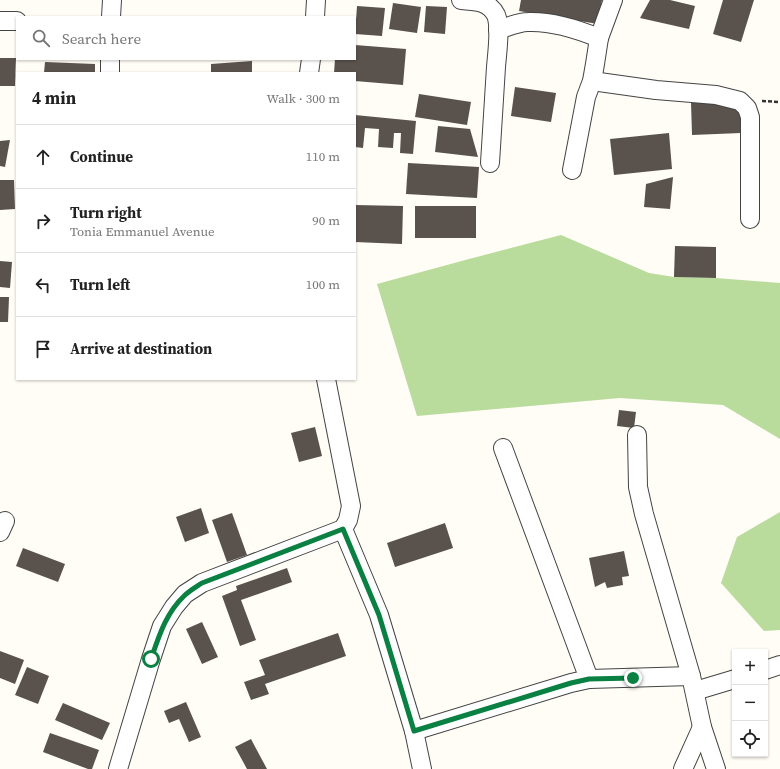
<!DOCTYPE html>
<html lang="en">
<head>
<meta charset="utf-8">
<style>
	body { margin:0; font-family:"Source Serif 4",serif; background:#f2f2f2; color:#222 }
	.controls { position:absolute; right:12px; bottom:12px; display:grid; overflow:hidden; border-radius:0px; box-shadow:0 1px 3px #0004 }
	.controls button { width:36px; height:36px; display:grid; place-items:center; padding:0; border:0; border-bottom:1px solid #e0e0e0; background:#fff; color:#222; font:20px sans-serif }
	.stop { position:absolute; width:12px; height:12px; margin:-9px; border:3px solid #0b8043; border-radius:50%; background:#fff }
	.stop.end { background:#0b8043; border-color:#fff; box-shadow:0 1px 4px #0008 }
	.list { margin:0; padding:0; list-style:none }
	h2 { display:flex; justify-content:space-between; align-items:center; height:52px; margin:0; padding:0 16px; font-size:17px }
	h2 small { font-size:13px; font-weight:400; color:#767676 }
	.list li { display:grid; grid-template-columns:26px 1fr auto; gap:12px; align-items:center; box-sizing:border-box; height:64px; padding:0 16px; border-top:1px solid #e0e0e0 }
	.list b { display:block; font-size:15px; white-space:nowrap }
	.list p { margin:0; font-size:13px; white-space:nowrap; color:#767676 }
	.list em { font-size:13px; font-style:normal; color:#767676 }
	.icon { flex:none; width:22px; height:22px; fill:none; stroke:currentColor; stroke-width:2; stroke-linecap:round; stroke-linejoin:round }
	.map { position:relative; flex:none; width:780px; height:769px; overflow:hidden }
	.search { position:absolute; background:#fff; box-shadow:0 1px 3px #0004; left:16px; top:16px; width:340px; height:44px; display:flex; align-items:center; gap:10px; box-sizing:border-box; padding:0 14px; border-radius:0px; color:#767676; font-size:15px }
	.panel { position:absolute; background:#fff; box-shadow:0 1px 3px #0004; left:16px; top:72px; width:340px; height:308px; border-radius:0px }
	.map>svg:first-child { display:block }
	.forest { fill:#b9dc9c }
	.building { fill:#5a524d }
	.lines { fill:none; stroke-linecap:round; stroke-linejoin:round }
	.minor-casing { stroke:#444; stroke-width:20 }
	.path { stroke:#333; stroke-width:2.5; stroke-dasharray:4 2; stroke-linecap:butt }
	.minor { stroke:#fff; stroke-width:18 }
	.route { stroke:#0b8043; stroke-width:5 }
</style>
</head>
<body>
<div class="map">
<svg width="780" height="769" viewBox="0 0 780 769">
	<rect width="100%" height="100%" fill="#fffdf5"/>
	<g class="forest">
		<path d="M561,235L649,273L674,277L716,278L780,283V439L723,405L620,398L417,416L377,284L469,259Z"/>
		<path d="M780,512V630L764,631L721,583L737,537Z"/>
	</g>
	<g class="building">
		<path d="M521,0H602L598,24L519,11Z"/>
		<path d="M650,0H670L695,6L689,29L640,18Z"/>
		<path d="M723,0H754L741,42L713,34Z"/>
		<path d="M393,3L421,7L417,33L389,29Z"/>
		<path d="M357,6L385,8L382,36L355,34Z"/>
		<path d="M426,6L447,7L445,34L424,32Z"/>
		<path d="M355,45L406,49L403,85L355,81V73H334L335,59H355Z"/>
		<path d="M0,58H16L15,86H0Z"/>
		<path d="M252,61V73H211V64Z"/>
		<path d="M45,62L95,64V73H44Z"/>
		<path d="M515,87L556,93L551,122L511,116Z"/>
		<path d="M419,94L471,102L467,125L415,117Z"/>
		<path d="M740,101L741,133L692,135L691,102Z"/>
		<path d="M355,115L416,121L413,154L400,153L401,133H394L393,148L378,147L379,129L365,128L363,148L355,147Z"/>
		<path d="M438,126L470,129L478,157L435,152Z"/>
		<path d="M669,133L672,169L614,175L610,139Z"/>
		<path d="M10,140L5,167L0,166V141Z"/>
		<path d="M408,163L479,167L477,198L406,194Z"/>
		<path d="M673,177L670,209L644,207L646,184Z"/>
		<path d="M0,180H14L15,209L0,210Z"/>
		<path d="M355,205L403,206L402,244L355,242Z"/>
		<rect x="415" y="206" width="61" height="32"/>
		<path d="M675,246L716,247V278L674,277Z"/>
		<path d="M0,261L12,262L10,288L0,287Z"/>
		<path d="M0,297H9L8,322H0Z"/>
		<path d="M619,410L636,412L634,428L617,426Z"/>
		<path d="M315,427L322,456L299,462L291,433Z"/>
		<path d="M201,508L209,533L185,542L176,517Z"/>
		<path d="M232,513L247,555L227,562L212,520Z"/>
		<path d="M445,523L453,548L395,567L387,543Z"/>
		<path d="M23,548L65,564L58,582L16,566Z"/>
		<path d="M624,551L629,576L622,577L623,585L607,588L605,582L595,587L589,558Z"/>
		<path d="M287,568L292,582L241,600L256,640L240,646L222,596L237,590L236,586Z"/>
		<path d="M202,622L218,657L202,664L186,629Z"/>
		<path d="M338,633L346,656L265,684L269,694L251,700L244,682L265,675L259,660Z"/>
		<path d="M0,651L24,660L15,684L0,678Z"/>
		<path d="M27,667L49,676L38,704L15,695Z"/>
		<path d="M186,702L201,737L189,742L179,719L169,723L164,711Z"/>
		<path d="M63,703L110,723L102,740L55,720Z"/>
		<path d="M50,733L99,750L92,769H88L43,752Z"/>
		<path d="M251,739L267,769H247L235,747Z"/>
	</g>
	<g class="lines">
		<g class="minor-casing">
			<g id="minor">
				<path d="M461,0C475,1 489,1 496,15C501,27 497,54 496,67C494,99 492,131 490,163"/>
				<path d="M111,17L112,0"/>
				<path d="M315,17L316,0"/>
				<path d="M0,21H17"/>
				<path d="M498,30C508,27 518,22 528,22C553,21 577,29 599,38"/>
				<path d="M110,59V73"/>
				<path d="M309,73L311,59"/>
				<path d="M592,81L656,90L716,95L740,101L747,108L750,117V219"/>
				<path d="M572,170L586,97L592,81L595,64L599,38L613,0"/>
				<path d="M326,379L351,506L348,520L343,529"/>
				<path d="M637,435L638,487L644,514L691,676L702,727L716,769"/>
				<path d="M503,448L589,679"/>
				<path d="M343,529L379,615L414,731L422,769"/>
				<path d="M0,532L5,521"/>
				<path d="M765,670L780,665"/>
				<path d="M695,691L735,679"/>
				<path d="M414,731L571,683L589,679L691,676"/>
				<path d="M118,769L151,659L162,626L174,607L185,594L202,583L343,529"/>
				<path d="M683,769L702,727"/>
			</g>
		</g>
		<path class="path" d="M762,101L780,102"/>
		<use href="#minor" class="minor"/>
	</g>
	<g class="lines">
		<path class="route" d="M151,659C159,636 166,613 184,596C189,591 196,587 202,583L343,529L379,615L414,731L571,683L589,679L633,678"/>
	</g>
</svg>
<div class="controls">
<button>+</button>
<button>−</button>
<button><svg class="icon" aria-label="locate" viewBox="0 0 24 24"><circle cx="12" cy="12" r="6"/><path d="M12 2v4M12 18v4M2 12h4M18 12h4"/></svg></button>
</div>
<div class="stop" style="left:151px;top:659px"></div>
<div class="stop end" style="left:633px;top:678px"></div>
<div class="search"><svg class="icon" aria-label="search" viewBox="0 0 24 24"><circle cx="10" cy="10" r="6"/><path d="M15 15l6 6"/></svg>Search here</div>
<section class="panel">
<h2>4 min<small>Walk · 300 m</small></h2>
<ul class="list">
<li><svg class="icon" aria-label="ahead" viewBox="0 0 24 24"><path d="M12 20V5M6 11l6-6 6 6"/></svg><div><b>Continue</b></div><em>110 m</em></li>
<li><svg class="icon" aria-label="right" viewBox="0 0 24 24"><path d="M7 20v-9h11M14 6l5 5-5 5"/></svg><div><b>Turn right</b><p>Tonia Emmanuel Avenue</p></div><em>90 m</em></li>
<li><svg class="icon" aria-label="left" viewBox="0 0 24 24"><path d="M17 20v-9H6M10 6l-5 5 5 5"/></svg><div><b>Turn left</b></div><em>100 m</em></li>
<li><svg class="icon" aria-label="arrive" viewBox="0 0 24 24"><path d="M6 21V4h12l-3 4 3 4H6"/></svg><div><b>Arrive at destination</b></div></li>
</ul>
</section>
</div>
</body>
</html>
